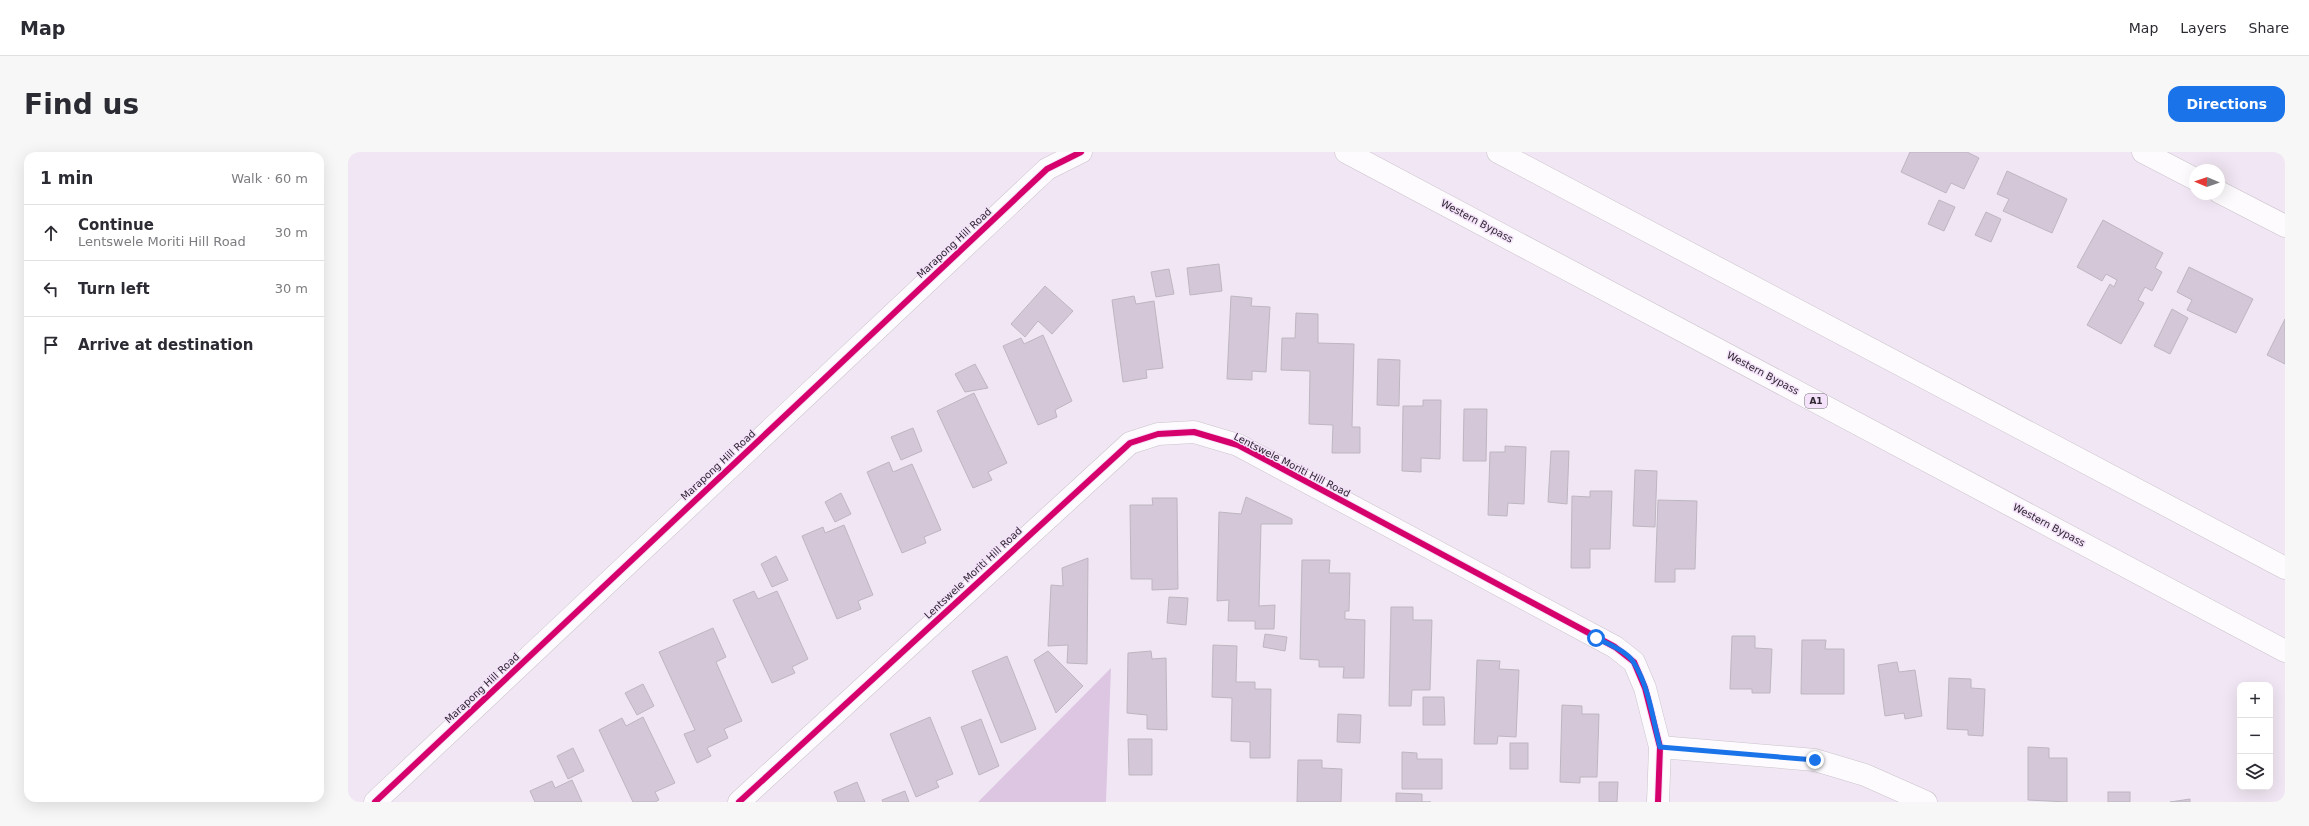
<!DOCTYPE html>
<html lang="en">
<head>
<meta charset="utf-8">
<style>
	body { margin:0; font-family:"DejaVu Sans",sans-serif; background:#f7f7f7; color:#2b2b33 }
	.controls { position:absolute; right:12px; bottom:12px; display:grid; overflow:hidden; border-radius:8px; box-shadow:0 4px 16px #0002 }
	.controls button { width:36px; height:36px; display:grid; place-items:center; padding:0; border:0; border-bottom:1px solid #e1e1e2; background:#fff; color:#2b2b33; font:20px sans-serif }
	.compass { position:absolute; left:1841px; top:12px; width:36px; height:36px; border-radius:50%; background:#fff; box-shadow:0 4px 16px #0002; rotate:272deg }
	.stop { position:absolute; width:12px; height:12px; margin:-9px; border:3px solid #1a73e8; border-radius:50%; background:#fff }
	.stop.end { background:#1a73e8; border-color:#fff; box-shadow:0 1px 4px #0008 }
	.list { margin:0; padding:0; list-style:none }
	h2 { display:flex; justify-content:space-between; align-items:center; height:52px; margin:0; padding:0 16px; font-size:17px }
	h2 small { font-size:13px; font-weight:400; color:#7c7c81 }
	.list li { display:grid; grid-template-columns:26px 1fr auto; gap:12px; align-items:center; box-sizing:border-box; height:56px; padding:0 16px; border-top:1px solid #e1e1e2 }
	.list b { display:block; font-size:15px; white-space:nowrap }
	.list p { margin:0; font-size:13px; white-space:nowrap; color:#7c7c81 }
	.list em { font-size:13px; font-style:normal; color:#7c7c81 }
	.icon { flex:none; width:22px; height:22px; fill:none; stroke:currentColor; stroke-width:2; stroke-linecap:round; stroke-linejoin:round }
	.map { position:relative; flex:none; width:1937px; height:650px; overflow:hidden; border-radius:12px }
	header { display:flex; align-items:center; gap:24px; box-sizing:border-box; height:56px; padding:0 20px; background:#fff; border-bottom:1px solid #e1e1e2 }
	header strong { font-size:19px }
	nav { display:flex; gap:22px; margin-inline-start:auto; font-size:14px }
	.intro { display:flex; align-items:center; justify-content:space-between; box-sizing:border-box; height:96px; padding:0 24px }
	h1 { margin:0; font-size:28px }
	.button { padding:10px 18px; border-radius:12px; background:#1a73e8; color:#fff; font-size:14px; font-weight:700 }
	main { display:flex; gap:24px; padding:0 24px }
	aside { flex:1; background:#fff; border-radius:12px; box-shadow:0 4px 16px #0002 }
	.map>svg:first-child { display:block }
	.green { fill:#dcc6e2 }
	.building { fill:#d4c7d8; stroke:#bdb6c0 }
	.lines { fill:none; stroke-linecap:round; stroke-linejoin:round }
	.minor-casing { stroke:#cac2cc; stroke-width:23 }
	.highway-casing { stroke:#cac2cc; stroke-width:23 }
	.minor { stroke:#fdfbfd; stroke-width:22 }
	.highway { stroke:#fdfbfd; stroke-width:22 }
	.cycleway-casing { stroke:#f4e1fa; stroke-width:8 }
	.cycleway { stroke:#d6006c; stroke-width:6 }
	.route { stroke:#1a73e8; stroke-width:5 }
	.labels { text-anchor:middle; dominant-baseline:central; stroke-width:3; stroke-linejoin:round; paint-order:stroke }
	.shield { fill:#f4e1fa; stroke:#6a606d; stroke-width:1 }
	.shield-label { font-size:9px; font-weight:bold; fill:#2f2831 }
	.street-label { font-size:10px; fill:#2f2831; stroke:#f4e1fa }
</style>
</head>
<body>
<header>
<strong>Map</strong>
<nav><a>Map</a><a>Layers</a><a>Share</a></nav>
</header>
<div class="intro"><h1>Find us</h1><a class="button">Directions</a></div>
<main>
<aside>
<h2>1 min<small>Walk · 60 m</small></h2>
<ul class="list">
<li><svg class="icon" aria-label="ahead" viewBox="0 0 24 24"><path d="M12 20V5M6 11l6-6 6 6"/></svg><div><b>Continue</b><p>Lentswele Moriti Hill Road</p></div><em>30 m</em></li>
<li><svg class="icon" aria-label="left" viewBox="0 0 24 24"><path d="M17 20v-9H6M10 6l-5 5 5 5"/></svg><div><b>Turn left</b></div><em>30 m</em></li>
<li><svg class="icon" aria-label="arrive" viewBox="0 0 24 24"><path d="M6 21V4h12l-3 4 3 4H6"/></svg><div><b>Arrive at destination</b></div></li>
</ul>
</aside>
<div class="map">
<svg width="1937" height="650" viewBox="0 0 1937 650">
	<rect width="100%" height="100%" fill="#f1e7f4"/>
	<path class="green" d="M763,516L758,650H630Z"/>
	<g class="building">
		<path d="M1562,0H1619L1631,6L1616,37L1603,31L1598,41L1553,20Z"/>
		<path d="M1659,19L1719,47L1704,81L1655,59L1661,47L1649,42Z"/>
		<path d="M1591,48L1607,55L1596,79L1580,72Z"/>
		<path d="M1638,60L1653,67L1643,90L1627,83Z"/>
		<path d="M1755,68L1815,101L1807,116L1814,120L1804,139L1797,135L1790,148L1796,151L1773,192L1739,173L1762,132L1766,135L1769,128L1758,122L1754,129L1729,115Z"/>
		<path d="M871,112L874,139L842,143L839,116Z"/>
		<path d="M1841,115L1905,147L1888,181L1839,158L1844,148L1829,140Z"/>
		<path d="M821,117L826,142L808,145L803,120Z"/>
		<path d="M697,134L725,159L704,182L690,169L677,185L663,172Z"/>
		<path d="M786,144L788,152L806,149L815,216L798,218L799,226L775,230L764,148Z"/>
		<path d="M883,144L904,146L903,154L922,155L918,220L904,219V228L879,227Z"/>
		<path d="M1824,157L1840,166L1822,202L1806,194Z"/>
		<path d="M948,161L970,162V191L1006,192L1004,275H1012V301H984L985,273L961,272L962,219L933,218L934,186H947Z"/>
		<path d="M1937,167V212L1919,203Z"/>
		<path d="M695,183L724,249L707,258L709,265L690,273L655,194L673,186L676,192Z"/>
		<path d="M1030,207L1052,208L1051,254L1029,253Z"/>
		<path d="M627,212L640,236L617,240L607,222Z"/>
		<path d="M626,241L659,311L640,320L644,328L625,336L589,259Z"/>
		<path d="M1075,248H1093L1092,307L1073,306V320L1054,319L1055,254H1075Z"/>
		<path d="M1116,257H1139L1138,309H1115Z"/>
		<path d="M565,276L574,299L553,308L543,285Z"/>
		<path d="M1157,294L1178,295L1176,352L1160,351L1159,364L1140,363L1142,300H1157Z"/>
		<path d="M1203,299H1221L1219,352L1200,350Z"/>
		<path d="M541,310L545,320L564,312L593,378L576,385L578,391L554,401L519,320Z"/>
		<path d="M1287,318L1309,319L1307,375L1285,374Z"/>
		<path d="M1242,339H1264L1262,397H1242V416H1223L1224,344L1242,345Z"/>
		<path d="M493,341L503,362L487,370L477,350Z"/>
		<path d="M898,345L944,367V372H913L911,454L927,453L926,477H907V469H880L881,448L869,449L871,360L893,362Z"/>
		<path d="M804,346H829L830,437L804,438V427H783L782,353H805Z"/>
		<path d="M1310,348L1349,349L1347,417H1327V430H1307Z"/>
		<path d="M496,373L525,443L510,449L513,457L489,467L454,384L475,375L477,381Z"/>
		<path d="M428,404L440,428L424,435L413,412Z"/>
		<path d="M740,406L739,512L719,511L720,493L700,494L703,433L715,434L714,416Z"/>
		<path d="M954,408H982L981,421H1002L1001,459H997V467L1017,468L1016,526H995L996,515H971V508L952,507Z"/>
		<path d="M406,439L410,447L429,439L460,507L444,515L447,521L424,531L385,448Z"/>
		<path d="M821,445L840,446L838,473L819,471Z"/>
		<path d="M1043,455H1065V468H1084L1082,538H1064L1063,554H1041Z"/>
		<path d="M365,476L378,505L368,510L394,569L376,577L380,586L359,596L363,604L349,611L336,582L347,578L311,500Z"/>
		<path d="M917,482L939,485L937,499L915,495Z"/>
		<path d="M1384,484H1407V496L1424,497L1422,541H1404V537H1382Z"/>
		<path d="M1454,488H1478L1477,497H1496V542H1453Z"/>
		<path d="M865,493L889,494L888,530H907V537H923L922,606H902V590L883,589L884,546L864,545Z"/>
		<path d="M700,499L735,534L708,561L686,508Z"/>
		<path d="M803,499L804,507L818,506L819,578L799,577V563L779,561L780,501Z"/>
		<path d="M659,504L688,577L653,591L624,519Z"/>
		<path d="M1129,508L1152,509L1151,517L1171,518L1168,585L1150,584L1149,592H1126Z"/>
		<path d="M1549,510L1551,520L1567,518L1574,564L1557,567L1556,561L1537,564L1530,513Z"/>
		<path d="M1601,526L1623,527V536L1637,537L1635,584L1620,583V578L1599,577Z"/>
		<path d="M295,532L306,554L289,563L277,541Z"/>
		<path d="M1075,545H1096L1097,573H1075Z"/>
		<path d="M1214,553L1234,554V562H1251L1249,625H1232V631L1212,630Z"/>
		<path d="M990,562L1013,563L1012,591L989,590Z"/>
		<path d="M295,565L327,631L307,640L311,648L307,650H285L251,578L274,566L278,574Z"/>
		<path d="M582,565L605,622L588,629L591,635L568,645L542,582Z"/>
		<path d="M633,567L651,614L631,623L613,575Z"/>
		<path d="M780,587H804V623H781Z"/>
		<rect x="1162" y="591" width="18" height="26"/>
		<path d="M1680,595L1701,596V606H1719V650L1680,648Z"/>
		<path d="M225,596L236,619L220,627L209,604Z"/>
		<path d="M1054,600L1069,601V607H1094V637H1054Z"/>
		<path d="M950,608H974V616L994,617L993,650H949Z"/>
		<path d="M224,628L234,650H187L182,639L204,629L207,636Z"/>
		<path d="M509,630L517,650H490L486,640Z"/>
		<path d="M1251,630H1270L1269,650H1251Z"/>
		<path d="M557,639L561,650H535L534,648Z"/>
		<rect x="1760" y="640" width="22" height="10"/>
		<path d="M1048,641L1074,642V650H1083H1048Z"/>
		<path d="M1842,647V650H1822Z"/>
	</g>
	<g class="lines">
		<g class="minor-casing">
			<g id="minor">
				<path d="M1795,0L1847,27"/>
				<path d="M1871,40L1937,74"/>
				<path d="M1312,595L1467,608L1517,623L1578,650"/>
				<path d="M27,650L699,17L733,0"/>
				<path d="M391,650L782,291L810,282L846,280L890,293L1267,495L1286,510L1297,536L1312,595L1310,650"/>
			</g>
		</g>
		<g class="highway-casing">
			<g id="highway">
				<path d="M998,0L1937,499"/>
				<path d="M1150,0L1937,416"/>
			</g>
		</g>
		<use href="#minor" class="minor"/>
		<use href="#highway" class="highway"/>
		<g class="cycleway-casing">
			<g id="cycleway">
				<path d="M27,650L699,17L733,0"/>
				<path d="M391,650L782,291L810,282L846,280L890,293L1267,495L1286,510L1297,536L1312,595L1310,650"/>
			</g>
		</g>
		<use href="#cycleway" class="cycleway"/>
	</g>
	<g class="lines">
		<path class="route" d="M1248,486C1260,492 1279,499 1286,511C1301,535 1305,568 1312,595L1467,608"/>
	</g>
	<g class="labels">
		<rect class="shield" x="1457" y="242" width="22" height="14" rx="3"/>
		<g class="shield-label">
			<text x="1468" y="249">A1</text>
		</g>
		<g class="street-label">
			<text transform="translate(1129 69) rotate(28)">Western Bypass</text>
			<text transform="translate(606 91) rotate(-43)">Marapong Hill Road</text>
			<text transform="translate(1415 221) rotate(28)">Western Bypass</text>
			<text transform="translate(370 313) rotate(-43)">Marapong Hill Road</text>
			<text transform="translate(944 313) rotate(27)">Lentswele Moriti Hill Road</text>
			<text transform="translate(1701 373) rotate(28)">Western Bypass</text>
			<text transform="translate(625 421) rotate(-43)">Lentswele Moriti Hill Road</text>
			<text transform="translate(134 536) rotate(-43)">Marapong Hill Road</text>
		</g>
	</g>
</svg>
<div class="controls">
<button>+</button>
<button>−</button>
<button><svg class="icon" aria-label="layers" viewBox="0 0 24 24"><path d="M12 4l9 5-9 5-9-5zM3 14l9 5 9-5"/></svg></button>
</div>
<svg class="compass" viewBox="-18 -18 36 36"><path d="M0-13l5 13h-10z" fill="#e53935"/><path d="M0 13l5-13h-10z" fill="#7c7c81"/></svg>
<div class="stop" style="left:1248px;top:486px"></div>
<div class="stop end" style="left:1467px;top:608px"></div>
</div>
</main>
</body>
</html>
